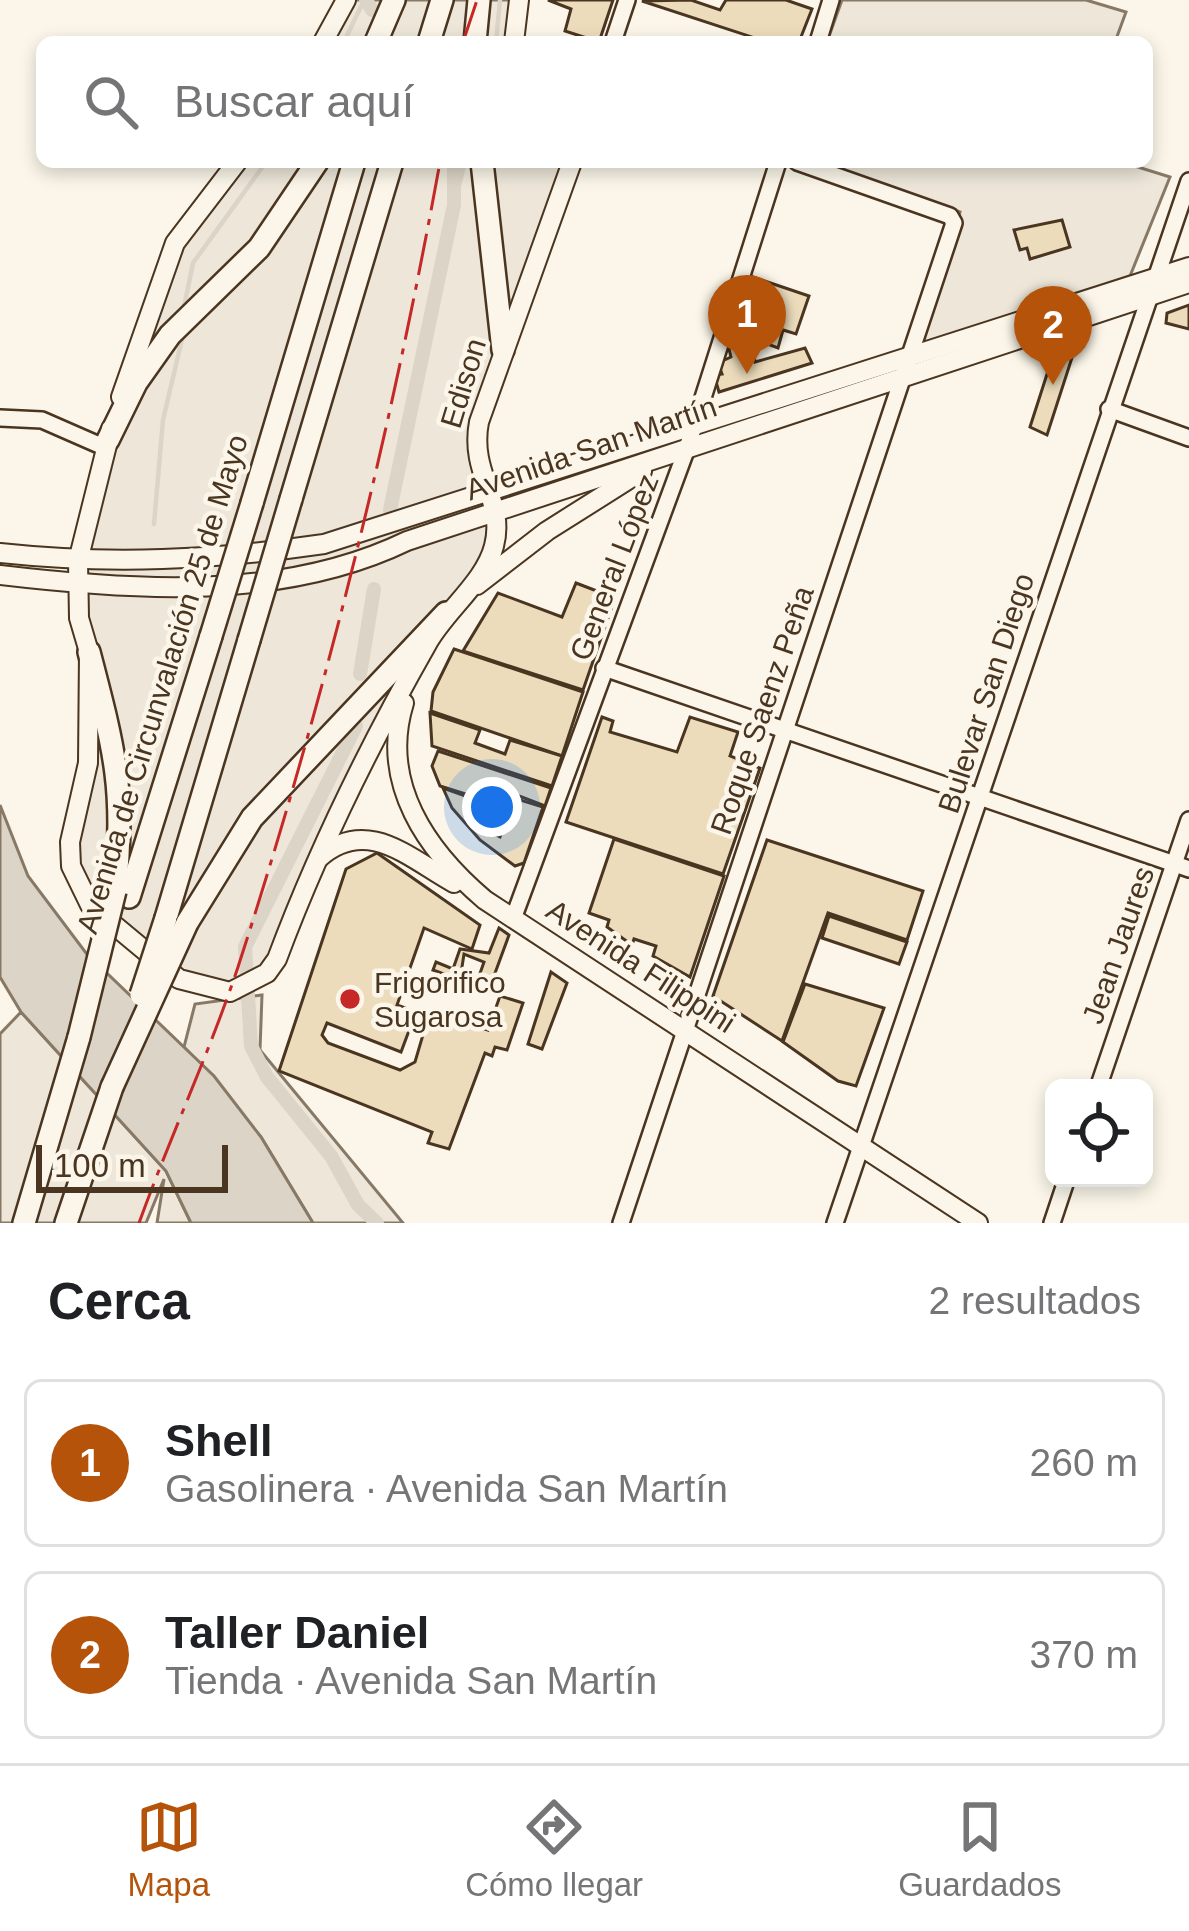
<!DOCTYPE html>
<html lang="es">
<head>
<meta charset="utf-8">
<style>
	body { margin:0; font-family:Helvetica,sans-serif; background:#f2f2f2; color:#202124 }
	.controls { position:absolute; right:36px; bottom:36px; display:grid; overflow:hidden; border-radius:18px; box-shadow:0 6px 18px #0003 }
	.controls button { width:108px; height:108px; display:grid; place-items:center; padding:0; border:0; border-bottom:3px solid #e0e0e0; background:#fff; color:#202124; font:60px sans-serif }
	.scale { position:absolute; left:36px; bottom:30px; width:192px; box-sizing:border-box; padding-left:12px; border:6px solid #4a3520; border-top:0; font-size:33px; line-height:42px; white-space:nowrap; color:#4a3520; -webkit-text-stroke:9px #fbf6e9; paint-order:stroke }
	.you { position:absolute; left:492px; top:807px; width:42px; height:42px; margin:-30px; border:9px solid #fff; border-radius:50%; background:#1a73e8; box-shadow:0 0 0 18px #1a73e833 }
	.badge { display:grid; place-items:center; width:78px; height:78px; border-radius:50%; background:#b45309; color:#fff; font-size:39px; font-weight:700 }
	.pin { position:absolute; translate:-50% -99px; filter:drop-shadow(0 3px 6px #0008) }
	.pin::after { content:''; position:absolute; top:63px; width:42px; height:36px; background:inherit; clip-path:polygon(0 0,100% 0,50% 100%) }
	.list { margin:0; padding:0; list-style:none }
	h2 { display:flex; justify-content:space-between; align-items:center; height:156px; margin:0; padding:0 48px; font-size:51px }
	h2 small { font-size:39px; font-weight:400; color:#757577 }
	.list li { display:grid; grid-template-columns:78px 1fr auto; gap:36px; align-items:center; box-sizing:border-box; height:168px; margin:0 24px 24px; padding:0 24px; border:3px solid #e0e0e0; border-radius:18px }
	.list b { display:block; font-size:45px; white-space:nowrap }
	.list p { margin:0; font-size:39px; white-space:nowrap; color:#757577 }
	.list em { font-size:39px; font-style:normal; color:#757577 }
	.icon { flex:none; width:66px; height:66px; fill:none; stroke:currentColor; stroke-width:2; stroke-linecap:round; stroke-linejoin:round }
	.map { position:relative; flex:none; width:1189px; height:1223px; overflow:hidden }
	.search { position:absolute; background:#fff; box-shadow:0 6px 18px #0003; left:36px; right:36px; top:36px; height:132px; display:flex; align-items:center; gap:30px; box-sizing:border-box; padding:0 42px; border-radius:18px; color:#757577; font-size:45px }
	.sheet { height:540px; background:#fff }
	nav { display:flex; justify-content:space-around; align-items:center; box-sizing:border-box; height:168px; border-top:3px solid #e0e0e0; background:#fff; font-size:33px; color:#757577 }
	nav a { display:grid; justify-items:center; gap:6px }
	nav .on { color:#b45309 }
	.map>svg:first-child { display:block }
	.green { fill:#ede6d9; stroke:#887966; stroke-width:3 }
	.water { fill:#dcd4c6; stroke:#887966; stroke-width:3 }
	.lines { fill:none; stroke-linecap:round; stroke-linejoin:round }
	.stream { stroke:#dcd4c6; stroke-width:4.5 }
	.canal { stroke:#dcd4c6; stroke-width:14 }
	.building { fill:#ecdcbc; stroke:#4a3520; stroke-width:3 }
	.minor-casing { stroke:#4a3520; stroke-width:20 }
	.major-casing { stroke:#4a3520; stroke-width:22 }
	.highway-casing { stroke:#4a3520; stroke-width:26 }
	.minor { stroke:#fbf6e9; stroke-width:15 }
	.major { stroke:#fbf6e9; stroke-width:18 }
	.highway { stroke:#fbf6e9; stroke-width:21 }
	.highway-bridge-casing { stroke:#4a3520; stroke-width:26; stroke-linecap:butt }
	.highway-bridge { stroke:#fbf6e9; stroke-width:21 }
	.power { stroke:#c62828; stroke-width:3; stroke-dasharray:42 9 6 9; stroke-linecap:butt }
	.poi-dot { fill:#c62828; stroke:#fbf6e9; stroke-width:4.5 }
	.labels { text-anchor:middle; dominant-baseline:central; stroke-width:9; stroke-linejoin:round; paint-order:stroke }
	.street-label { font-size:30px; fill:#4a3520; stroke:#fbf6e9 }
	.poi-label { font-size:30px; fill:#4a3520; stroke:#fbf6e9; text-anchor:start }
</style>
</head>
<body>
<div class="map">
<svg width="1189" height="1223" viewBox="0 0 1189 1223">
	<rect width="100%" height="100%" fill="#fbf6e9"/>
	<g class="green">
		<path d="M346,0H519L514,42H323Z"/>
		<path d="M842,0H1086L1126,12L1115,42H827Z"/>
		<path d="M237,162H572L479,422L493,553L446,613L267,973L205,989L90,905L71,866L88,763L78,561L175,243Z"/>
		<path d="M822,162H1122L1170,177L1130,276L920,348L960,212Z"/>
		<path d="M262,995L260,1050L403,1223H313L261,1137L184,1047L195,1004Z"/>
		<path d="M21,1012L166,1171L191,1223H157L164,1179L146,1223H0V1034Z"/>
	</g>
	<path class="water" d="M0,805L28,876L86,953L214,1076L261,1137L313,1223H191L166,1171L21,1012L0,977Z"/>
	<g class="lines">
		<g class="stream">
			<path d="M344,42L364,0"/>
			<path d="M496,42L500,0"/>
			<path d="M454,205L465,162"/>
			<path d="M183,312L193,263L266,162"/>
			<path d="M154,524L163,420L183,335"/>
		</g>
		<g class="canal">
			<path d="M366,0L372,10"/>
			<path d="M390,510L454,205V162"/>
			<path d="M360,674L374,589"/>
			<path d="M356,726L245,947L251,1046L267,1077L331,1156L358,1205L377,1223"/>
		</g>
	</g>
	<g class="building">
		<path d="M548,0H613L599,42L565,31L571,9Z"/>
		<path d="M691,0L720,10L726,0H786L812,9L799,42H767L642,1Z"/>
		<path d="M1062,220L1070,247L1030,259L1027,248L1020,250L1014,230Z"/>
		<path d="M750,276L809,296L796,334L783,330L778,348L752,338L755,362L805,348L812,363L719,392L714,375L722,374L718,363L731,357L728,345Z"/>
		<path d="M1189,305V329L1166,323L1167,313Z"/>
		<path d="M1078,339L1047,435L1030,427L1057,343Z"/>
		<path d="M576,583L615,598L583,690L463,651L498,593L562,617Z"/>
		<path d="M454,649L583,692L562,756L431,711L433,692Z"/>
		<path d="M430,713L480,730L475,743L505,754L510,740L562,756L552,786L432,746Z"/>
		<path d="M602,717L613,721L610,732L677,752L690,717L738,732L730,756L760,768L723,874L566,822Z"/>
		<path d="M438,751L551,788L545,806L514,794L500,834L484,827L494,803L440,786L432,766Z"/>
		<path d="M443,788L491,805L482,828L500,837L514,798L543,807L524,863L515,866L480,840L452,808Z"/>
		<path d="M614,839L724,876L690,977L653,956L656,946L634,939L632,945L607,927L609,920L589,913Z"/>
		<path d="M767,840L923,891L907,940L828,913L782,1041L713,996Z"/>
		<path d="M377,853L480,925L472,949L424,928L397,1005L416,1012L401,1052L327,1023L322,1035L328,1043L400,1070L415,1062L430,1011L488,1030L500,996L523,1003L507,1050L495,1047L492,1056L485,1053L449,1149L428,1143L432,1132L279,1071L346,869Z"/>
		<path d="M829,916L907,942L899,964L822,938Z"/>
		<path d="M499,928L509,935L491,984L478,979L484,962L464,954L460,980L433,970L436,962L453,969L460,949L489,953Z"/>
		<path d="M551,972L567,983L542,1049L528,1044Z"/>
		<path d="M805,984L884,1008L856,1086L838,1081L783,1042Z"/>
	</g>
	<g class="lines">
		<g class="minor-casing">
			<g id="minor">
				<path d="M613,42L627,0"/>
				<path d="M818,42L831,0"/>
				<path d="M1109,409L1189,438"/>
				<path d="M0,418L42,420L106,448"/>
				<path d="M604,668L1189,869"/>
				<path d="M513,919L687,448L778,162"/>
				<path d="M1098,1088L1189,820"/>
				<path d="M621,1223L954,223L950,216L797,162"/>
				<path d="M835,1223L1189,181"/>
				<path d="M1052,1223L1067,1178"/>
			</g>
		</g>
		<g class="major-casing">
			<g id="major">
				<path d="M323,42L346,0"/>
				<path d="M514,42L519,0"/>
				<path d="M121,397L175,243L237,162"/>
				<path d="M111,429L78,561L79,618L89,652L88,763L70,842L71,866L90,905L179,979L230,992L267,973L277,959C318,849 369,746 427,644C445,611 485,582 494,546C506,501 469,474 479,422L572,162"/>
				<path d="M0,553C111,565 214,560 324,544L1189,267"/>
				<path d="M0,575C134,591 283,601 407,541L1189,283"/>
				<path d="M477,585L547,531L642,471"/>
				<path d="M404,703C379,783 427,851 485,900L978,1223"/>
				<path d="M319,858C367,815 410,859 454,883"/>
			</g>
		</g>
		<g class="highway-casing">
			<g id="highway">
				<path d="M376,42L394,0"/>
				<path d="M429,42L442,0"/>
				<path d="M475,42L479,0"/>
				<path d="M482,162L503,350"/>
				<path d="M108,440L136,383L170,335L259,248L317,162"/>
				<path d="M291,499L392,162"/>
				<path d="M252,503L354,162"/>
				<path d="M89,652C114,748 126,790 115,891"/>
				<path d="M129,897L211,636"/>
				<path d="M166,918L249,640"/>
				<path d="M187,923L252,818L446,613"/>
				<path d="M24,1223L79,1037"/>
				<path d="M66,1223L112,1087"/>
			</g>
		</g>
		<use href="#minor" class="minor"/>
		<use href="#major" class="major"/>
		<use href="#highway" class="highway"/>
		<g class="highway-bridge-casing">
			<g id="highway-bridge">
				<path d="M211,636L252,503"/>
				<path d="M249,640L291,499"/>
				<path d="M141,995L166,918"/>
				<path d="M79,1037L115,891"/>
				<path d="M112,1087L187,923"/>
			</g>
		</g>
		<use href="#highway-bridge" class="highway-bridge"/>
		<g class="power">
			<path d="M463,42L477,0"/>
			<path d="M139,1223C170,1137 209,1054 238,967C323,705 391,433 440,162"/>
		</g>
	</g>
	<circle class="poi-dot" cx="350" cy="999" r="12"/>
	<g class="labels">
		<g class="street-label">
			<text transform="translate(463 383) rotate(-73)">Edison</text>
			<text transform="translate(591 448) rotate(-19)">Avenida San Martín</text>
			<text transform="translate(614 567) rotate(-69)">General López</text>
			<text transform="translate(162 684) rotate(-73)">Avenida de Circunvalación 25 de Mayo</text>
			<text transform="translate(986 693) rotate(-72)">Bulevar San Diego</text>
			<text transform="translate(762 710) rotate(-71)">Roque Saenz Peña</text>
			<text transform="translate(1118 945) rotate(-71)">Jean Jaures</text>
			<text transform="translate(641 966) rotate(33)">Avenida Filippini</text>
		</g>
		<g class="poi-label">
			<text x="374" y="982">Frigorifico<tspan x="374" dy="34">Sugarosa</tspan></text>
		</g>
	</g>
</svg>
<div class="controls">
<button><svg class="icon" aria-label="locate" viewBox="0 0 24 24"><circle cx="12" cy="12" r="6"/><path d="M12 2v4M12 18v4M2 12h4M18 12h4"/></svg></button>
</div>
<div class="scale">100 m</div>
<div class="you"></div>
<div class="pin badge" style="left:747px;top:374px">1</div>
<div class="pin badge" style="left:1053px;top:385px">2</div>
<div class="search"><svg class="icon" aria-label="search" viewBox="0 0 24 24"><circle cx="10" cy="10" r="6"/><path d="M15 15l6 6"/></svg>Buscar aquí</div>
</div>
<section class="sheet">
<h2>Cerca<small>2 resultados</small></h2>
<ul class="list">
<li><span class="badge">1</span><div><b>Shell</b><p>Gasolinera · Avenida San Martín</p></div><em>260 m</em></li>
<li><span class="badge">2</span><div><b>Taller Daniel</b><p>Tienda · Avenida San Martín</p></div><em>370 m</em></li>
</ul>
</section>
<nav>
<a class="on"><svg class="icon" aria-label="map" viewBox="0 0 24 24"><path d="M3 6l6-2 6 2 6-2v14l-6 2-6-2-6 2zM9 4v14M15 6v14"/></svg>Mapa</a>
<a><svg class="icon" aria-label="directions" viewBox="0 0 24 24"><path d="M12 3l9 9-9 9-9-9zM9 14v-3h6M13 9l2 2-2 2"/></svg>Cómo llegar</a>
<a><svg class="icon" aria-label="saved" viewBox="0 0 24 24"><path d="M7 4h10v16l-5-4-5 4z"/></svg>Guardados</a>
</nav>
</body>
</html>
